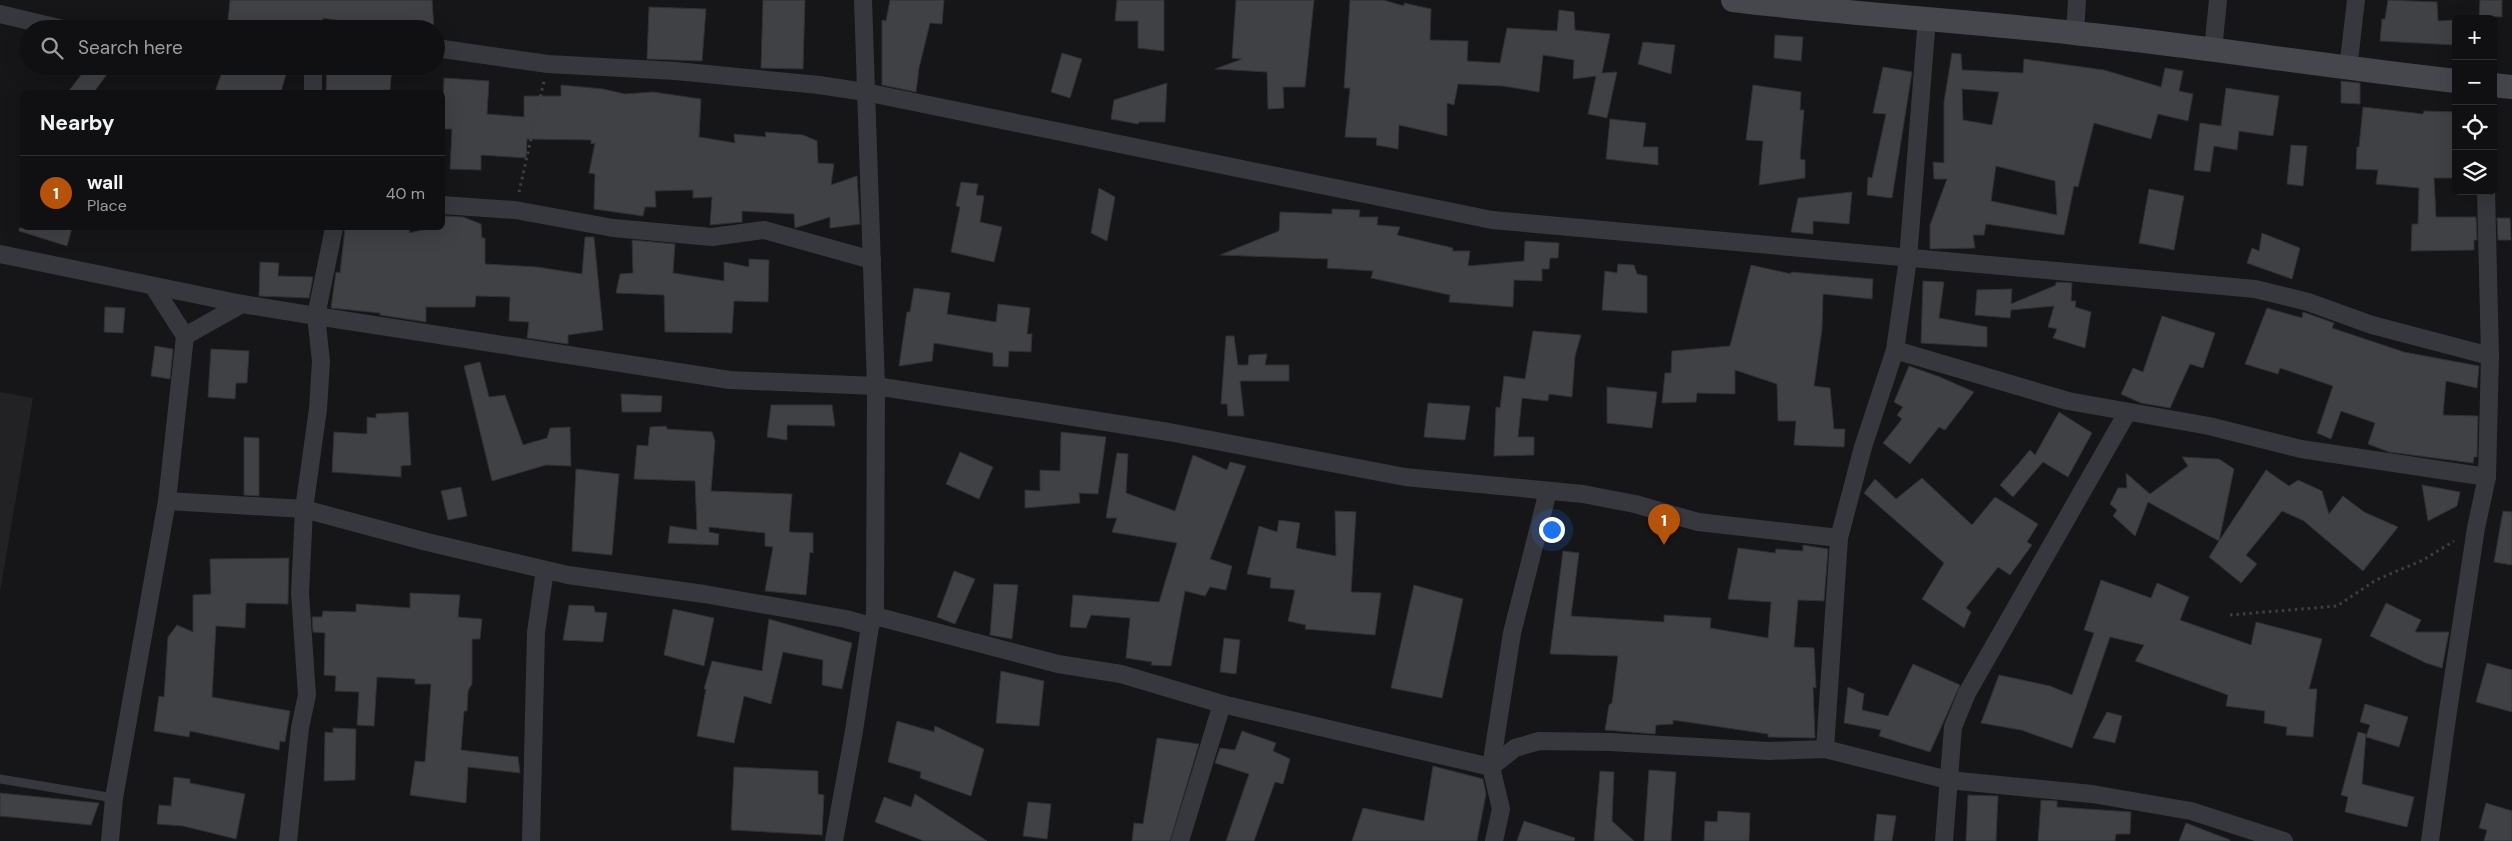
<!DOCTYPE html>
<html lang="en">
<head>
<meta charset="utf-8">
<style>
	body { margin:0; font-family:"DM Sans",sans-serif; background:#1e1e20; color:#f1f3f6 }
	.controls { position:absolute; right:15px; top:15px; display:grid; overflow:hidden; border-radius:8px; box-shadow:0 5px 20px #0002 }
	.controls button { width:45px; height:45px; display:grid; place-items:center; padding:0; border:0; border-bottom:1px solid #303032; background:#101012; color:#f1f3f6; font:25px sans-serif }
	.you { position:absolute; left:1551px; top:529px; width:18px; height:18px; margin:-12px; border:4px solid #fff; border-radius:50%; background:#1a73e8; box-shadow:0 0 0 8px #1a73e833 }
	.badge { display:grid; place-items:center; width:32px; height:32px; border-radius:50%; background:#b45309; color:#fff; font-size:16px; font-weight:700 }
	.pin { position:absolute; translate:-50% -41px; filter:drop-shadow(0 1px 2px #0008) }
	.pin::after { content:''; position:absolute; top:26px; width:18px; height:15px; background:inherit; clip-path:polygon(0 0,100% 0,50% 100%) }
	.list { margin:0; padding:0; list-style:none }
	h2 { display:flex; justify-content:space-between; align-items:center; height:65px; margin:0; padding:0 20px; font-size:21px }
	h2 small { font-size:16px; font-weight:400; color:#9c9d9f }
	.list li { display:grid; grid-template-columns:32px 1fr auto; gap:15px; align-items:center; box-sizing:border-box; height:75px; padding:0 20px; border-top:1px solid #303032 }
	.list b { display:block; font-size:19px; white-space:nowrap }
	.list p { margin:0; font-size:16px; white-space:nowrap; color:#9c9d9f }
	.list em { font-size:16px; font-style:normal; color:#9c9d9f }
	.icon { flex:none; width:28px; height:28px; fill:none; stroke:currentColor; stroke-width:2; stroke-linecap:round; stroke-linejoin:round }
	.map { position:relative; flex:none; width:2512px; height:841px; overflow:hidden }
	.search { position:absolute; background:#101012; box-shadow:0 5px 20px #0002; left:20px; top:20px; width:425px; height:55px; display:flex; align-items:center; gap:12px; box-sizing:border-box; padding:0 18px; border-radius:28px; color:#9c9d9f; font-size:19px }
	.panel { position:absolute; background:#101012; box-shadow:0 5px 20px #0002; left:20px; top:90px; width:425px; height:140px; border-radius:8px }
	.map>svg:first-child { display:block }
	.built { fill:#222225 }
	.building { fill:#404145; stroke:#303034; fill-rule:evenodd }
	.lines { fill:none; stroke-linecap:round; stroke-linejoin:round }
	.path { stroke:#3d3f44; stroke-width:3; stroke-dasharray:2.5 4; stroke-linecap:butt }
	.service { stroke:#37383d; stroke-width:9 }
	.minor { stroke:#37383d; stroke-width:18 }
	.secondary { stroke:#45474d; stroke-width:24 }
</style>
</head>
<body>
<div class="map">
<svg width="2512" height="841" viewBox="0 0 2512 841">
	<rect width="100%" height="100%" fill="#161618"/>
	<path class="built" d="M0,392L33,398L0,592Z"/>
	<g class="building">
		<path d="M230,0H432L434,28L392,29L323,18L321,29H294L262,25L228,20Z"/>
		<path d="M763,0H805L803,69L761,68Z"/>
		<path d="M890,0H944L942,24L930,23L919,68L916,92L882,85V20L886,21Z"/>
		<path d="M1117,0H1164V51L1138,48V21H1115Z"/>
		<path d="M1236,0H1314L1305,87H1283L1284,108L1268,109L1267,72L1215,69L1242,59L1232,58Z"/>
		<path d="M1350,0H1383L1404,6V3L1431,9L1430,40L1468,41L1467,61L1500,63L1507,28L1557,31L1559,10L1574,12L1575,30L1610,34L1602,73L1617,72L1607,118L1588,114L1596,76L1573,79L1574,60L1543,55L1539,92L1503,86L1458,84L1454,105L1447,103V136L1399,125L1398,149L1376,145L1377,138L1345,137L1350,88H1344Z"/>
		<path d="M2388,0L2437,2L2438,21L2456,20V45L2380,41L2382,19H2385Z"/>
		<path d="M2480,0H2502V17L2479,16Z"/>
		<path d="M649,7L706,9L702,61L647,59Z"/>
		<path d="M1775,35L1803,37L1801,61L1774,58Z"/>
		<path d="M1643,42L1675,45L1671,74L1638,64Z"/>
		<path d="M1062,53L1082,59L1070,98L1051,92Z"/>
		<path d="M1952,53L1961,54L1962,70L2023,73L2024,59L2104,70L2161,87L2165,68L2183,71L2179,91L2193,94L2188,121L2158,114L2151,139L2094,123L2078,187L2074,186L2064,235L1986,224L1984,235H1973L1975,248L1930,249V225L1947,179H1934L1933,162L1944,163V102ZM1962,89L1999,92L1992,125L1963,120ZM1996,166L2055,181L2057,215L1991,201Z"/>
		<path d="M88,66H113L94,92H68Z"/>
		<path d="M224,66H241L265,74L266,69L286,74L281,92H215Z"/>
		<path d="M327,66H392L390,90H383V92H326Z"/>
		<path d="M1883,67L1912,72L1892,198L1867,195L1868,177L1872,178L1886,114L1873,113Z"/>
		<path d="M444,78L489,81L487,114L524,117V96H561V85L603,89L625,94L653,92L701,99L699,137L735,143L734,134L766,137L765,132L803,135L817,141L818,163L834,164L831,185L857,176L860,224L830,228V217L795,228L794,214L742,211V222L710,225L712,197L693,198V190L655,191L656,207H645L643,216L594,209L595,174L589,173L595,143L591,144V140L527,139L526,158L481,155V170L450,169L452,129H442Z"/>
		<path d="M2341,81L2360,83V104L2341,103Z"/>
		<path d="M1167,83L1165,122H1139L1138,124L1111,119L1114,100Z"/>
		<path d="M1753,85L1801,92L1800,110H1804L1800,159L1805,160V178L1759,185L1763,141L1746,140Z"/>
		<path d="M2226,88L2279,96L2273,136L2239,131L2237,150L2214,146L2210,172L2194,170L2200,123L2221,126Z"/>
		<path d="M2363,107L2423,114L2424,111L2456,112V178H2434L2436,217H2476L2477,240H2474V250L2411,251L2412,224H2418L2419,188L2376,184L2378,170L2356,169L2357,147H2359Z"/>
		<path d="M1610,119L1646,123L1643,147H1658V165L1606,159Z"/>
		<path d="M2291,145L2307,146L2303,186L2287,184Z"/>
		<path d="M961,182L978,184L976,195L984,196L980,222L1002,227L994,262L951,252L960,207L956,206Z"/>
		<path d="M1099,188L1115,197L1107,241L1091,233Z"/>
		<path d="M2149,189L2184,196L2174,250L2139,243Z"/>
		<path d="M1852,192L1849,224L1813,221V234L1791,232L1798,198Z"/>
		<path d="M1332,209L1360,210L1359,217H1378L1377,225L1400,227L1397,235L1453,248L1452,251H1470L1468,266L1524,261L1525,241L1559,243L1558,258H1550L1549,269H1542V281L1514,280L1513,307L1449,302L1450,295L1371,278L1373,271L1327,268L1328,259L1220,255L1279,231L1280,212L1332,214Z"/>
		<path d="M445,216L463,217L481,224L482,238H485V264L537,267L582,274L585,237H594L603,330L568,335V344L527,338L529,322L509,321L510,297L476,296L475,307H426V322L380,315V313L331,308L336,272L340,273L345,228H410L409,233L431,228H442Z"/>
		<path d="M2497,218H2510L2511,240H2498Z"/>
		<path d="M19,228H72L67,246L19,231Z"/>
		<path d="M2262,233L2300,248L2292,279L2247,263L2252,248L2259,251Z"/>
		<path d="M632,240L675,244L673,273L724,281V262L749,267V259L769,260L768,302L734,301L732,333L665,332L664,295L616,293L620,274L633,273Z"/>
		<path d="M260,262L279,263L278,276L313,277L309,298L259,296Z"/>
		<path d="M1618,264L1634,265L1637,274L1647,276V313L1602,310L1605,271L1617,273Z"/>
		<path d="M1751,265L1791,274V272L1873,279L1872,299L1823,294L1822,329L1814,386L1830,388L1834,429H1845L1844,447L1794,445L1796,421H1778L1777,384L1735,370V394L1697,393L1696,402L1662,403L1665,373H1671L1672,351L1730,346Z"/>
		<path d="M1923,281L1944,282L1939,318L1987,327V347L1921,343Z"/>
		<path d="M2056,282L2072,283L2071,301H2076L2075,307L2091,312L2085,348L2053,338L2057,329L2048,327L2054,306L2011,310L2010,318L1975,315L1977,290L2012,289L2011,304L2056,285Z"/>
		<path d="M914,288L950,293L947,314L996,322L998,304L1030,308L1027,334H1032L1031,352L1009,351L1008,367L993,366V353L934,343L932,361L899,366L907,312H910Z"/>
		<path d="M105,307L125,308L123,333L104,332Z"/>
		<path d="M2267,308L2302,318L2303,312L2334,323L2332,328L2404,352L2479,366L2477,388L2446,381L2443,415L2478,416L2477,457H2474L2473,463L2389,452L2368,444L2375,423L2341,411L2331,439L2317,433L2333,386L2280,368L2278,374L2245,364Z"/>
		<path d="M2162,316L2215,333L2203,368L2190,364L2170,408L2141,403L2121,394L2133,368L2143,372Z"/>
		<path d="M1533,331L1581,335L1575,356L1572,397L1549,394L1548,401L1522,398L1518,437H1534V455L1494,456L1496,407L1500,408L1504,376L1525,379Z"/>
		<path d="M1226,336H1234L1238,365H1248L1249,355L1267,354L1265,365H1289V381H1240L1244,416H1228L1227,404H1221Z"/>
		<path d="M155,346L173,349L170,379L151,376Z"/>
		<path d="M211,349L249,351L247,383H236L235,399L208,397Z"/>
		<path d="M480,362L489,397L505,395L523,445L547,438L550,428L570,427L571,466L546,465L492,481L464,366Z"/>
		<path d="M1909,366L1940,377L1974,392L1945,430L1939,427L1910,464L1883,443L1902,419L1897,415L1903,407L1894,402Z"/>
		<path d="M1607,387L1657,392L1652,428L1607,423Z"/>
		<path d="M621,394L662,396L661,412H622Z"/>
		<path d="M1428,403L1470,406L1465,440L1424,437Z"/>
		<path d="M771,405H832L835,426L787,425V440L767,437Z"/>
		<path d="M408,412L411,465L401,466V477L332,472L334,432L367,434V417L376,418V414Z"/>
		<path d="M2059,412L2092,433L2068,477L2043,462L2013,497L2000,485L2030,450L2035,455Z"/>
		<path d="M666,426L667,429L712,432L715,441L711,491L792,494L789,532L813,533V553L810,552L806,595L765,591L773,547L765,546V533L709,527V532L719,534L718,545L668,543L670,526L697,530L695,481L634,479L637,445L648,446L650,427Z"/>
		<path d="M1061,432L1106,437L1098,494L1079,493L1080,503L1025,508V490L1040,491V470L1060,471Z"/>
		<path d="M244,437L259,438V496L244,495Z"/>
		<path d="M960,452L993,467L979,499L946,484Z"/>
		<path d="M1117,453L1128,454L1126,493L1175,511L1193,455L1227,470L1230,462L1246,466L1210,559L1232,566L1226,590L1210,587L1205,596L1185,591L1171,666L1151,665L1152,662L1126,658L1130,618L1091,615L1086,628L1070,627L1073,595L1159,602L1177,543L1112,532L1117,518H1106Z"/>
		<path d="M2182,457L2219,459L2234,469L2219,541L2266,470L2289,486L2298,480L2322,491L2329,514L2343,496L2364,512L2398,527L2363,571L2304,521L2282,511L2246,555L2257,564L2241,583L2209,557L2219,541L2148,502L2135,536L2113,516L2117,510L2110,504L2118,488H2127L2126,473L2150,494L2188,466Z"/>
		<path d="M576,469L619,474L612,555L572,551Z"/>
		<path d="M1922,478L1972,525L1995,497L2038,524L2027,542L2032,545L2010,575L1998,567L1966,608L1971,612L1964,628L1922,599L1944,563L1864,493L1875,479L1896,499Z"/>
		<path d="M2422,485L2460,492L2457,506L2428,521Z"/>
		<path d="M461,487L467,516L448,520L441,491Z"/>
		<path d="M1335,511L1356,512L1351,592L1381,593L1375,635L1305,629L1306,625L1288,621L1295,590L1270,588L1271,578L1247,574L1259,526L1277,532L1279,520L1300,523L1296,548L1336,556Z"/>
		<path d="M2503,511L2512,512V565L2494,562Z"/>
		<path d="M1803,545L1828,549L1824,601L1798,600L1794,647L1814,648L1816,688L1813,687L1815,738L1768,737V734L1673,720V724L1656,725L1655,734L1605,730L1609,705L1612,703L1618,656L1550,654L1563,551L1579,553L1571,616L1664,622V615L1711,618L1710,628L1768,638L1771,602L1728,599L1738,548L1775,553L1776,549L1803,551Z"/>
		<path d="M289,558L288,604L246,603L245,628L216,626L212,697L290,711L285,742L280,741L279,750L190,731L189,737L154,731L159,696L164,697L168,637L177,625L193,632V595L211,594L210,559Z"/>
		<path d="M954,571L975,579L955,624L937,617Z"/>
		<path d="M2101,580L2151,598L2157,583L2189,597L2180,620L2251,645L2256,622L2322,639L2309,689H2317L2313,737L2286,735L2287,727L2264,723L2265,711L2226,706L2228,695L2135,661L2144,645L2110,637L2072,748L2021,730L1981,723L1999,675L2050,686L2072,695L2094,633L2084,630Z"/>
		<path d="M994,584L1018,585L1012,639L990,635Z"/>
		<path d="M1414,585L1463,599L1442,698L1391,688Z"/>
		<path d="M410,593L460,595L458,617L482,619L480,639H472V684L468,691L467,711H464L461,750L518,757L520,773L468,767L466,803L410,795L415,761L425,762L431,684H415V679L377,677L374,726L357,725L359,692L335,691L336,676L324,675L325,633L313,632L312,617H322L323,611L356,612V604L410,608Z"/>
		<path d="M2386,603L2421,620L2415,632H2449L2442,668L2426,663L2370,636Z"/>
		<path d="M569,605L594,606L595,612L607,613L603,642L563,640Z"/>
		<path d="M673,609L714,618L704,666L664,655Z"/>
		<path d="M769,619L852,643L842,689L822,685L823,660L783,652L771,704L744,696L734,743L697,736L706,689H704L712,661L762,671Z"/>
		<path d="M1224,638L1240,640L1236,674L1220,672Z"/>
		<path d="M2487,663L2512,670V712L2476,702Z"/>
		<path d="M1913,664L1960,685L1930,752L1879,736L1881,730L1844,723L1848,687L1864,694L1862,710L1888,716Z"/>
		<path d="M1001,671L1044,681L1039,726L996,723Z"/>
		<path d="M2365,704L2408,717L2399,747L2366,737L2370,725L2360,722Z"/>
		<path d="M2107,712L2122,716L2115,743L2093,738Z"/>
		<path d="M897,721L934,732L935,726L984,749L971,796L920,778L921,772L888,762Z"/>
		<path d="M333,728L356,729L355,780L324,781L325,732L333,733Z"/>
		<path d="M1242,731L1276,743L1273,751L1290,759L1283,784L1275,782L1254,841H1226L1249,774L1215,763L1220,748L1235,750Z"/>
		<path d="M2358,732L2366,734L2362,784L2414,797L2407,827L2345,812L2348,797L2341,795Z"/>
		<path d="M1157,738L1199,744L1170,841H1132L1134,823L1143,824Z"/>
		<path d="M1433,766L1483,779L1486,794L1477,841H1352L1363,808L1424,821Z"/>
		<path d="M734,767L818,771V794L824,795L822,835L731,830Z"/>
		<path d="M1649,770L1676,772L1671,841H1644Z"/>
		<path d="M1600,771L1614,772L1612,821L1634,841H1594Z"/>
		<path d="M174,777L190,779V783L245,794L236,839L183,826L157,824L159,805L171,806Z"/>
		<path d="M0,793L99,803L91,825L0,816Z"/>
		<path d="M915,794L987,841H924L875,822L884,797L911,807Z"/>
		<path d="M1968,795L1998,796L1996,841H1966Z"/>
		<path d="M2041,800L2057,801V807L2131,812L2130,834H2116L2115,841H2038Z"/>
		<path d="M1028,802L1051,804L1047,839L1023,836Z"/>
		<path d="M2486,803L2512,811V841H2484L2487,830L2479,828Z"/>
		<path d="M1718,811L1750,813L1749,841H1704L1705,821L1717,822Z"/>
		<path d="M1877,814L1896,816L1892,841H1874Z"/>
		<path d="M1524,821L1575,838L1574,841H1517Z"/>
		<path d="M2186,823L2230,840V841H2179Z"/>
	</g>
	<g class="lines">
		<g class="path">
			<path d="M519,192L544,81"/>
			<path d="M2230,615L2337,606L2376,580L2423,560L2454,541"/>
		</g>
		<path class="service" d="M0,779L114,798"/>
		<g class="minor">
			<path d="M0,14L63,29"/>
			<path d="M2075,33L2077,0"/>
			<path d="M436,48L548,64L676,71L819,85L865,92L1492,220L2255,289L2308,302L2372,325L2490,356"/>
			<path d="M2213,50L2218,0"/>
			<path d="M313,66V92"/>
			<path d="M2348,69L2356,0"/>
			<path d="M442,205L515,210L613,228L712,237L764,230L872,260"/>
			<path d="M0,254L242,304L316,316L730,380L876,386L1169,432L1405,477L1583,494L1635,504L1698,522L1839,538"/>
			<path d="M185,336L242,304"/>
			<path d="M1895,350L2068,401L2209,426L2301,449L2487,477"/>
			<path d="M167,501L304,509L427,542L568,575L704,594L846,619L870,626"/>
			<path d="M875,616L1058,664L1121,674L1222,704L1491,767L1501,809L1494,841"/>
			<path d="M1825,749L1839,538L1863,447L1895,350L1908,259L1927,18"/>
			<path d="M1491,767L1515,748L1539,741L1610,742L1769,751L1825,749L1948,780L2092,794L2191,811L2284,841"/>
			<path d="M1491,767L1512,633L1548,491"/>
			<path d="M110,841L114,798L167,501L185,336L153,286"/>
			<path d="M288,841L300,728L307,695L300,593L304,509L318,409L321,361L316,316L334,228"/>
			<path d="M531,841L536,632L545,570"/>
			<path d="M834,841L854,731L870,626L875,616L876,386L863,0"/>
			<path d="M1180,841L1222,704"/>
			<path d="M1944,841L1953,727L1967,693L2127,413"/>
			<path d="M2430,841L2448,711L2476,528L2487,477L2490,356L2486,191"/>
		</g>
		<g class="secondary">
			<path d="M1733,0C1846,14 1960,20 2074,33C2202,46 2328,67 2456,81"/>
			<path d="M2493,85L2512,87"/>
		</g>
	</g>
</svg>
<div class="controls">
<button>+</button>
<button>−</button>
<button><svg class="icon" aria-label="locate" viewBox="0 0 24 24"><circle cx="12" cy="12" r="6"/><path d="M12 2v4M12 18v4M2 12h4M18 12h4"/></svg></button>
<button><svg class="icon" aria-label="layers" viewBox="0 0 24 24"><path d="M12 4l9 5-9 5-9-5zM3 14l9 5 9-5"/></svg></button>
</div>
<div class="you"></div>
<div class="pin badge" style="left:1664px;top:545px">1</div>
<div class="search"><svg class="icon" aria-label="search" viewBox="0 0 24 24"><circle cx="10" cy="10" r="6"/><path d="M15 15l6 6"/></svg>Search here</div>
<section class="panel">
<h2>Nearby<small></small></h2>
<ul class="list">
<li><span class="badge">1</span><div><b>wall</b><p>Place</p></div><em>40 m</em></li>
</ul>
</section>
</div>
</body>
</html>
